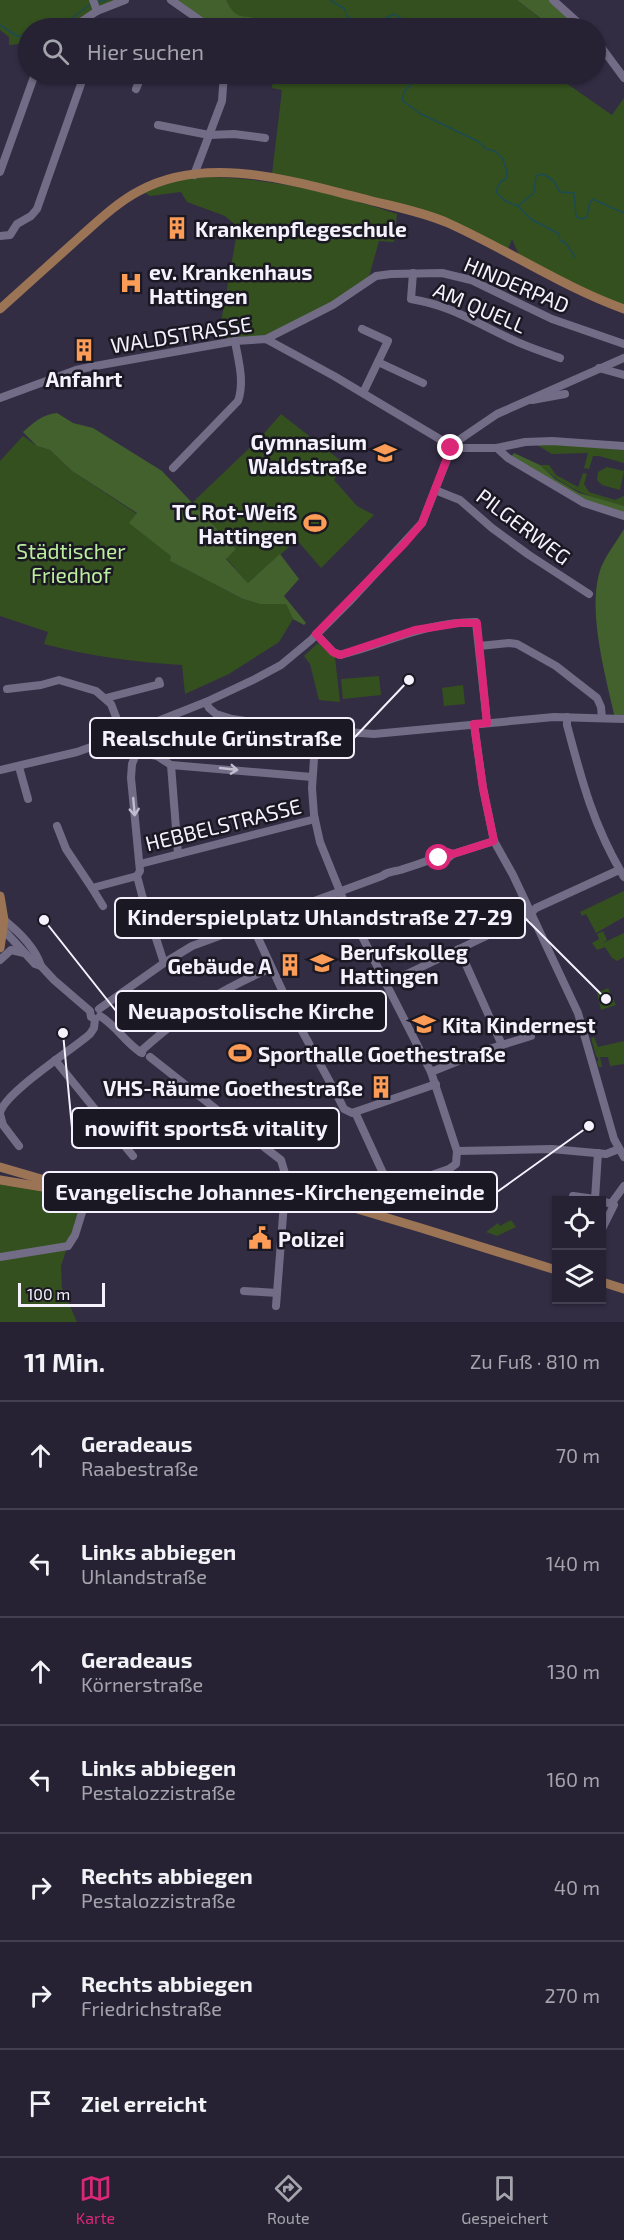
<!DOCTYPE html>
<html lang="de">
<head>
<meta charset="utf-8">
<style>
	body { margin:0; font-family:"Exo 2",sans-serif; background:#2e2a3b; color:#f1f3f6 }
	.controls { position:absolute; right:18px; bottom:18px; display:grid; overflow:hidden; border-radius:0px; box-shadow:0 2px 4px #0004 }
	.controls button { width:54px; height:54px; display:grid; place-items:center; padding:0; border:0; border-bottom:2px solid #423f4e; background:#262233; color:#f1f3f6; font:30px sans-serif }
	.scale { position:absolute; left:18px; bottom:15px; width:87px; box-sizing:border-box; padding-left:6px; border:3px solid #f5f2fe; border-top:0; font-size:16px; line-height:21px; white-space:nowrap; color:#f5f2fe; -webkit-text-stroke:4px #1a1822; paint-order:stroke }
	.stop { position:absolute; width:18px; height:18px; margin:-14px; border:4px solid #db2777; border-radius:50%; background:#fff }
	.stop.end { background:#db2777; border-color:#fff; box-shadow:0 2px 6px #0008 }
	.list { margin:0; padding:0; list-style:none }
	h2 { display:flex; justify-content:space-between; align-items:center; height:78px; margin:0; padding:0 24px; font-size:26px }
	h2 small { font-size:20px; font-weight:400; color:#a4a4ac }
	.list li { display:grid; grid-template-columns:39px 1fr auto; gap:18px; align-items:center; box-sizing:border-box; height:108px; padding:0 24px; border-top:2px solid #423f4e }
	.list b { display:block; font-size:22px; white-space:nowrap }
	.list p { margin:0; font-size:20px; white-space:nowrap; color:#a4a4ac }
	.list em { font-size:20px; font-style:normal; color:#a4a4ac }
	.icon { flex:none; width:33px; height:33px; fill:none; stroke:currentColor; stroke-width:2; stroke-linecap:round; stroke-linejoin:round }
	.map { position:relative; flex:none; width:624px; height:1322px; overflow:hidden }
	.search { position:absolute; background:#262233; box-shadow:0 2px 4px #0004; left:18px; right:18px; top:18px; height:66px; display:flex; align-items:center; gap:15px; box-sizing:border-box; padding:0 21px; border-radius:33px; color:#a4a4ac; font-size:22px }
	.sheet { height:834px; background:#262233 }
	nav { display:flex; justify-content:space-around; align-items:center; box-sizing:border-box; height:84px; border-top:2px solid #423f4e; background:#262233; font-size:16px; color:#a4a4ac }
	nav a { display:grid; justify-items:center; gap:3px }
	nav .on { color:#db2777 }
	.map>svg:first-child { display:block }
	.green { fill:#34501f }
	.forest { fill:#43612d }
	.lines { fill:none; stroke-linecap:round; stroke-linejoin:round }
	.stream { stroke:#1d4b53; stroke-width:1.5 }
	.minor { stroke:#726c86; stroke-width:8 }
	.major { stroke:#9b7456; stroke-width:9 }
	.oneway { stroke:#c1bcce }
	.route { stroke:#db2777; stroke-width:8 }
	.labels { text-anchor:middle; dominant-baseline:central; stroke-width:5; stroke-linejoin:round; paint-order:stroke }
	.poi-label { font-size:21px; font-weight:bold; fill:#f5f2fe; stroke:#1a1822; text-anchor:start }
	.street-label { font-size:21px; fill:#f5f2fe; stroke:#1a1822 }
	.park-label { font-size:21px; fill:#bded9e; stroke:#1a1822 }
	.leader { fill:none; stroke:#f5f2fe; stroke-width:2 }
	.callout-dot { fill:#f5f2fe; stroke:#1a1822; stroke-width:2 }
	.callout { fill:#1a1822; stroke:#f5f2fe; stroke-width:2 }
	.callout-label { font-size:22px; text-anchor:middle; font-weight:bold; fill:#f5f2fe }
</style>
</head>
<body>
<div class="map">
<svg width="624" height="1322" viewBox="0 0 624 1322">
	<rect width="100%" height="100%" fill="#332d44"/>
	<g class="green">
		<path d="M0,0H122L71,28H28V43L9,45V37L0,30Z"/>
		<path d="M176,0H517L552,28H213Z"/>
		<path d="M257,74H553L612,115L624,98V305L581,288L519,255L512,239L508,249L469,229L272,174L282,90L272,88L273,76Z"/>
		<path d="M211,177C275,179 337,193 397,214L394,242L379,241L369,277L333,303L269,335L218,339L238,227L225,216L187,202L181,192L150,196L144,192C164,181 188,178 211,177Z"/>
		<path d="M281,414L340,460L342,467L334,480L357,506L374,515L321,568L297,540L248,583L226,558L236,549L192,503L260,438Z"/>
		<path d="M23,436L37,446L50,450L72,471L137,514L130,523L172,556L170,561L243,599L260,604H286L293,619L279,642L229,674L185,694L182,665C135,662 89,656 44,644L48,632L0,616V461Z"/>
		<path d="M552,444L624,450V463L599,456H593L589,469L584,468L588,453L552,454L537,445Z"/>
		<path d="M540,465H549L556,475L578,487L583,473L587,474L584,484L589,492L615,500L624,496V506C592,499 564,488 540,465Z"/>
		<path d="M607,467L624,471L620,490L602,485L597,480L598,472Z"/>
		<path d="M318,643L335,657L340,702L319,700L310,664L304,656Z"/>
		<path d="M379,676L381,695L343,699L341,679Z"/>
		<path d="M463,685L465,704L444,706L442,688Z"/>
		<path d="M624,891V917L596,933L586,914L582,916L580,912Z"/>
		<path d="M603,931L607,940L603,943L624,933V957L617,961L612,958L605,947L597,950L592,943L599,939L597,934Z"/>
		<path d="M608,988L616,1005L601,1010L597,993Z"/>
		<path d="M594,1037L598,1047L624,1041V1064L610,1066L608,1057H600L602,1067H599L597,1062L599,1059L596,1056L591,1038Z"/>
		<path d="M0,1183L83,1198L61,1266L62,1288L77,1322H0Z"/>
		<path d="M511,1220L516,1227L497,1236L486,1232L498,1223L500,1226Z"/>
	</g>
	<g class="forest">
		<path d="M178,0H226C238,25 244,11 264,22L275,18L293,28H261L239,18L235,28H215Z"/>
		<path d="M517,0H551L569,17L560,28H553Z"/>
		<path d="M57,413L73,423L93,428L162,471L236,549L226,559L248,583L280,554L299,579L284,596L306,623L304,625L293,619L286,604H260L243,599L170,561L171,556L129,523L137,513L72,471L50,450L37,446L23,432C33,423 43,414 57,413Z"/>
		<path d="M514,453L540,465L555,479L579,493L624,506V515L588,503L510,458Z"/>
		<path d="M624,529V717L615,718C606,678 588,614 599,574C603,558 616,543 624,529Z"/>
	</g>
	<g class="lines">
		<g class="stream">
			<path d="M330,0L345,9L346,15L351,19L382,20L394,14L416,28"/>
			<path d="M98,2L106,0"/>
			<path d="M0,25L17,36L28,35"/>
			<path d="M58,28L91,4"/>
			<path d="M415,74V81L405,90L402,100L419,113L479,142L486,149L495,151L502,157L507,171L506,179L500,182L496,191C501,200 509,203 518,206L534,193L536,176L543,174L553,180L560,192L574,193L576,217L582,219L587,217L589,205L592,199L624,213"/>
			<path d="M431,74H436"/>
			<path d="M518,206L531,219L559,234L560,241L565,242L575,257"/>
		</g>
		<g class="minor">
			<path d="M171,0L211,28"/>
			<path d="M553,0L584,28"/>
			<path d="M97,11L125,0"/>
			<path d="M72,28L97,11L93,0"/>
			<path d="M596,40L624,78"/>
			<path d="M136,89L142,74"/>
			<path d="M158,125L209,135L234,134L265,138"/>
			<path d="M0,172L35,74"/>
			<path d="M194,175L222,101L224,74"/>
			<path d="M0,236L10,235L17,224L31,216L37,209L81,84"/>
			<path d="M413,273L411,299C453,306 474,322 511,339C527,347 544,352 560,358"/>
			<path d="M362,329L388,341L363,393"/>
			<path d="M266,339L333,305L376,276L391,274L442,273L471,280L552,319L624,344"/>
			<path d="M378,362L423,383"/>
			<path d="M599,368L624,375"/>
			<path d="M0,398L76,370L95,366L235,341L266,339L334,376L443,441L451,448"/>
			<path d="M532,400L565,394"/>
			<path d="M451,448H497L525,442L552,441L624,446"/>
			<path d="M497,448L508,458L584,503L624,516"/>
			<path d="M173,468L238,401C245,381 238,360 235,341"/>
			<path d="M435,490L460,500L492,528L529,555L589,594"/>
			<path d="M316,634L333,652L340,655C388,643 425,622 476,622L487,723"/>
			<path d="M479,646L509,643L517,644L556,666L597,698L601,707L602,718"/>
			<path d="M7,689L41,685L59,680L96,691L111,704L123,735"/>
			<path d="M106,698L160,684L159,681"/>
			<path d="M206,702L209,708L216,714L232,719L293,728L374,734L554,717L624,719"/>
			<path d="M567,717V725C582,782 594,827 624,877"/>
			<path d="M474,724L483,788L494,841L513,875L578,1013L614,1139L624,1157"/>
			<path d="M316,730L312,788L314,815L320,842L343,899L431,1072L457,1151L456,1164L449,1169L394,1188L388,1184L355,1112"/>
			<path d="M131,733L137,752L132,764L131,778L140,871L137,876L142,895L164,963"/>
			<path d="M137,752L157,756L171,765L178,854"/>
			<path d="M171,765L312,777"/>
			<path d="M19,767L28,799"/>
			<path d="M0,770L77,752L105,742L206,702L255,679L281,665L311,640L349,602L422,523L453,444L497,414L624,358"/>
			<path d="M57,826L66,849L92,888L137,876"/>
			<path d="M439,858H448L453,854L494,841"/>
			<path d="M140,864L315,819"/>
			<path d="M92,888L103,906"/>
			<path d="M0,917C16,929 35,947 41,966"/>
			<path d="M252,925L294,1016L338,1097"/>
			<path d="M0,926L35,964L41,966L54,980L90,1011L91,1017L95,1019"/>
			<path d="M459,949L502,1045"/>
			<path d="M0,960L11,950L24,953"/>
			<path d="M386,984L528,916L536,908L619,870"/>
			<path d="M99,1009L164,963L192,946L382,876C389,871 393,872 400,870C416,865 433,860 447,852L453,854"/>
			<path d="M100,1016C117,1026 126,1044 142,1053"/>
			<path d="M140,1052C183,1013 218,991 271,968"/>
			<path d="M150,1057L268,1150L281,1160L286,1177L276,1306"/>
			<path d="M55,1060L133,1156"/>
			<path d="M431,1072L486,1050L531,1036"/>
			<path d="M339,1099L344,1109L352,1113L436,1084"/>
			<path d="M0,1113C4,1093 72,1050 90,1034L94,1028L95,1019"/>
			<path d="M0,1114L3,1125L19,1146"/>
			<path d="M457,1151L552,1149L606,1154L619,1149"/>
			<path d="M573,1196L595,1199L598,1153"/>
			<path d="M602,1201L611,1204L624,1186"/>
			<path d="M602,1229L614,1205L611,1204"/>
			<path d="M0,1257L68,1246L75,1235L88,1193"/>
			<path d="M244,1291L277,1293"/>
		</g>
		<g class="major">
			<path d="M0,309C27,285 54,260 81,236C99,220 118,202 139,191C207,154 291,181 361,198C390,206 421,211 448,223C508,250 563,287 624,309"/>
			<path d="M0,896L4,920L0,948"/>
			<path d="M0,1167L79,1190"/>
			<path d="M0,1180L139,1203L284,1199L326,1203L354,1208L421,1228L556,1270"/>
			<path d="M602,1282L624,1289"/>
		</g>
	</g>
	<defs><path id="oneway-shaft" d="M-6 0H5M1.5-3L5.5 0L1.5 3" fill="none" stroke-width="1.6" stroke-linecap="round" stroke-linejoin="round" transform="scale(1.5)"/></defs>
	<g class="oneway">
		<use href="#oneway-shaft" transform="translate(229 769) rotate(6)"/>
		<use href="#oneway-shaft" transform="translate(134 807) rotate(85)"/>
	</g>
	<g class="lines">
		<path class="route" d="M439,858L447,852L453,854L494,841L483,788L474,724L487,723L477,623H459L415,630L340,655L333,652L316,634L404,544L422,523L451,448"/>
	</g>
	<defs>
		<g id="building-bare" transform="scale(1.8)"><path d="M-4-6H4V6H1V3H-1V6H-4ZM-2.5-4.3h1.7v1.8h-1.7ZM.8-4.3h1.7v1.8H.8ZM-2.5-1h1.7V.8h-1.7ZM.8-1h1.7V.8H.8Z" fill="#fd9c56" stroke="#1a1822" stroke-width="2.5" paint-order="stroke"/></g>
		<g id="hospital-bare" transform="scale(1.8)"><path d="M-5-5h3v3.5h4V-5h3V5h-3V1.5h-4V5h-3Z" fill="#fd9c56" stroke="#1a1822" stroke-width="2.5" paint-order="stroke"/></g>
		<g id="school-bare" transform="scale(1.8)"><path d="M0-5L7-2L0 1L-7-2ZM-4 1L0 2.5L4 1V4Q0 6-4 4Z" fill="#fd9c56" stroke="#1a1822" stroke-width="2.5" paint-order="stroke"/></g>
		<g id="stadium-bare" transform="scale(1.8)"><path d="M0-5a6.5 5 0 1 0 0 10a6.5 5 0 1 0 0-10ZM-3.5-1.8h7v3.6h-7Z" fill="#fd9c56" stroke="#1a1822" stroke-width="2.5" paint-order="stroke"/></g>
		<g id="civic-bare" transform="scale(1.8)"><path d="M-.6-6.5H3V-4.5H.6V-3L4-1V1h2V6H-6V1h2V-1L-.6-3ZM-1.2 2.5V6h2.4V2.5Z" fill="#fd9c56" stroke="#1a1822" stroke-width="2.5" paint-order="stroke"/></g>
	</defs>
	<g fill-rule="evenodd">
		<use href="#building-bare" x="177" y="228"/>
		<use href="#hospital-bare" x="131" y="283"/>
		<use href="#building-bare" x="84" y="350"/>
		<use href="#school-bare" x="385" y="453"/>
		<use href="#stadium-bare" x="315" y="523"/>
		<use href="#school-bare" x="322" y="963"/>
		<use href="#building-bare" x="290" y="965"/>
		<use href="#school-bare" x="424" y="1024"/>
		<use href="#stadium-bare" x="240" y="1053"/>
		<use href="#building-bare" x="381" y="1087"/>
		<use href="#civic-bare" x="260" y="1238"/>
	</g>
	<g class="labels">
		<g class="poi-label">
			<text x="195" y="228">Krankenpflegeschule</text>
			<text x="149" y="271">ev. Krankenhaus<tspan x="149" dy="24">Hattingen</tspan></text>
			<text x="84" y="378" text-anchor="middle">Anfahrt</text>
			<text x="367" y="441" text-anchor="end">Gymnasium<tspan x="367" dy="24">Waldstraße</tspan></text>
			<text x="297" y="511" text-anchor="end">TC Rot-Weiß<tspan x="297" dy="24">Hattingen</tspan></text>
			<text x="340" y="951">Berufskolleg<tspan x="340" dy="24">Hattingen</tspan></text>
			<text x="272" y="965" text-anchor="end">Gebäude A</text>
			<text x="442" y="1024">Kita Kindernest</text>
			<text x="258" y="1053">Sporthalle Goethestraße</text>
			<text x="363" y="1087" text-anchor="end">VHS-Räume Goethestraße</text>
			<text x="278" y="1238">Polizei</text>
		</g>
		<g class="street-label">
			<text transform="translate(517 284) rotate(23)">HINDERPAD</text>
			<text transform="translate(480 307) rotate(23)">AM QUELL</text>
			<text transform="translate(181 334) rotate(-9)">WALDSTRASSE</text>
			<text transform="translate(524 526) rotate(37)">PILGERWEG</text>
			<text transform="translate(223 824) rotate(-14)">HEBBELSTRASSE</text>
		</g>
		<g class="park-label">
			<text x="71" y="550">Städtischer<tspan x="71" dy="24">Friedhof</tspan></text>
		</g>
	</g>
	<path class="leader" d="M409 680L354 738M606 999L525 918M44 920L116 1011M63 1033L72 1128M589 1126L497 1192"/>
	<g class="callout-dot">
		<circle cx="409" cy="680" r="6"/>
		<circle cx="606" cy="999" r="6"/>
		<circle cx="44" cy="920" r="6"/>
		<circle cx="63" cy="1033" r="6"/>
		<circle cx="589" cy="1126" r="6"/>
	</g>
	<g class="callout">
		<rect x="90" y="718" width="264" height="40" rx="6"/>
		<rect x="115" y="898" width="410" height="40" rx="6"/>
		<rect x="116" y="991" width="270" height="40" rx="6"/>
		<rect x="72" y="1108" width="267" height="40" rx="6"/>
		<rect x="43" y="1172" width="454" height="40" rx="6"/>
	</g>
	<g class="callout-label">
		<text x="222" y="746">Realschule Grünstraße</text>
		<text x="320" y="925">Kinderspielplatz Uhlandstraße 27-29</text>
		<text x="251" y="1019">Neuapostolische Kirche</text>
		<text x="206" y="1136">nowifit sports&amp; vitality</text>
		<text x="270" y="1200">Evangelische Johannes-Kirchengemeinde</text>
	</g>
</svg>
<div class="controls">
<button><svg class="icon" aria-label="locate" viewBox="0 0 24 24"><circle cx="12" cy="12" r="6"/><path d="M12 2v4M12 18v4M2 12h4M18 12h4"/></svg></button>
<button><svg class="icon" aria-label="layers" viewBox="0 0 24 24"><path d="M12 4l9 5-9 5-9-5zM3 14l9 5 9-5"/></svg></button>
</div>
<div class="scale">100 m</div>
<div class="stop" style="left:439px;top:858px"></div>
<div class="stop end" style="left:451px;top:448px"></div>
<div class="search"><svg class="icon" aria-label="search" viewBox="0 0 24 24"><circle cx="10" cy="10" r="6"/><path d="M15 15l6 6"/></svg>Hier suchen</div>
</div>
<section class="sheet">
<h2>11 Min.<small>Zu Fuß · 810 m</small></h2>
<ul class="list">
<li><svg class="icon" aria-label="ahead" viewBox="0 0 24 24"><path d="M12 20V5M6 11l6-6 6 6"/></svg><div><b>Geradeaus</b><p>Raabestraße</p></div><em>70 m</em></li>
<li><svg class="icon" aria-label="left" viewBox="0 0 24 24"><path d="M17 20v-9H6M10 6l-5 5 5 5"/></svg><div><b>Links abbiegen</b><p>Uhlandstraße</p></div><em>140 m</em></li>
<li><svg class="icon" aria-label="ahead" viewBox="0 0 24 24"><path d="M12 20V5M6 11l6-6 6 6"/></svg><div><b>Geradeaus</b><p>Körnerstraße</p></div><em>130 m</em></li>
<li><svg class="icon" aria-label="left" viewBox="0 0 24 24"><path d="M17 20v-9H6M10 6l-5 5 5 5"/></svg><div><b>Links abbiegen</b><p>Pestalozzistraße</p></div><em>160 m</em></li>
<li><svg class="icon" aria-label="right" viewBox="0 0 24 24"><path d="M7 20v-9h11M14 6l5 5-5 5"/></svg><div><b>Rechts abbiegen</b><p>Pestalozzistraße</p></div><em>40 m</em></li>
<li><svg class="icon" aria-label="right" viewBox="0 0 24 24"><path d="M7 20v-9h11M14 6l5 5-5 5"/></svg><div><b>Rechts abbiegen</b><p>Friedrichstraße</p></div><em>270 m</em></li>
<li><svg class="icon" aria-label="arrive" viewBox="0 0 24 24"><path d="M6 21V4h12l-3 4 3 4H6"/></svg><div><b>Ziel erreicht</b></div></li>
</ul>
</section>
<nav>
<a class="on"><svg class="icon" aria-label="map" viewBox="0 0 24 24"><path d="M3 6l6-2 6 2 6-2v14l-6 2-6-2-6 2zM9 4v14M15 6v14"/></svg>Karte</a>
<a><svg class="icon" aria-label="directions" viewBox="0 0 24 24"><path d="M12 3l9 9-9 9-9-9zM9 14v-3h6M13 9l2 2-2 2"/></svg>Route</a>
<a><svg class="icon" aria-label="saved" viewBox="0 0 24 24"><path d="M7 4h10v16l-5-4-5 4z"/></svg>Gespeichert</a>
</nav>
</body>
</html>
